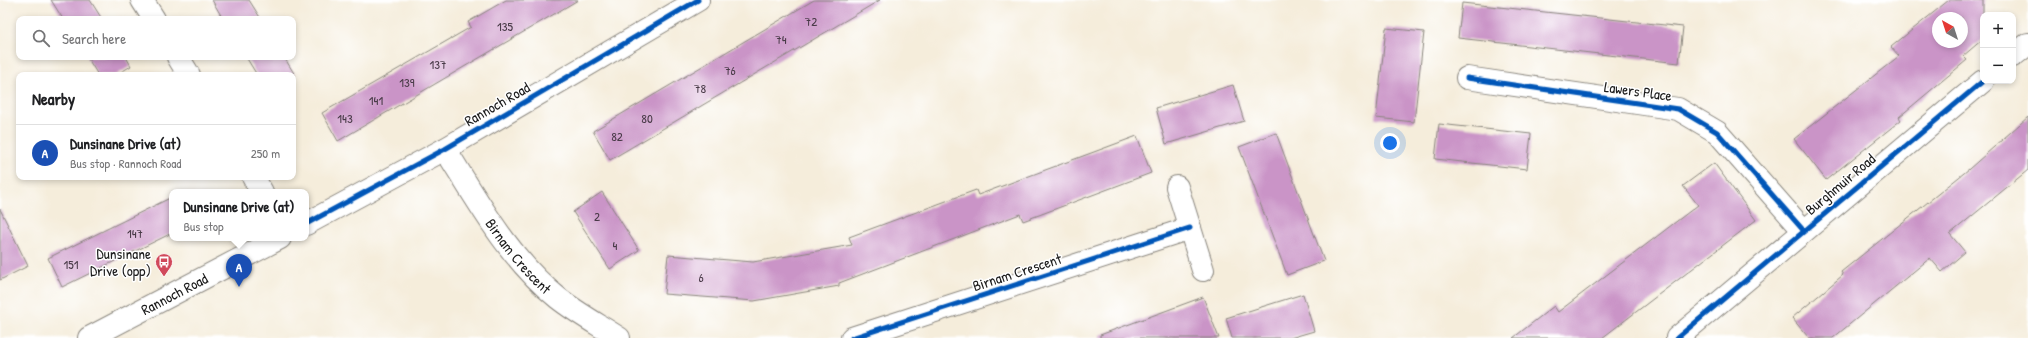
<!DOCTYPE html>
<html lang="en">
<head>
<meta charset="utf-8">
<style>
	body { margin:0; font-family:"Patrick Hand",sans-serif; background:#f6f6f6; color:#202124 }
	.controls { position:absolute; right:12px; top:12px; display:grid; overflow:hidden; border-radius:8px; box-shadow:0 2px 6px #0003 }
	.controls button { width:36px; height:36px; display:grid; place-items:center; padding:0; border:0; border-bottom:1px solid #e0e0e0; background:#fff; color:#202124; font:20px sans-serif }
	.compass { position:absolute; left:1932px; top:12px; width:36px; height:36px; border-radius:50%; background:#fff; box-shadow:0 2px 6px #0003; rotate:321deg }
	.you { position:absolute; left:1390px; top:143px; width:14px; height:14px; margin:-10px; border:3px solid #fff; border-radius:50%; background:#1a73e8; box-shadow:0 0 0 6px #1a73e833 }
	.badge { display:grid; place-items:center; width:26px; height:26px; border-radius:50%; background:#d1495b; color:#fff; font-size:13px; font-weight:700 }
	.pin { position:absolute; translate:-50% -33px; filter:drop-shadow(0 1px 2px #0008) }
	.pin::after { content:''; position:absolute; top:21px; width:14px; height:12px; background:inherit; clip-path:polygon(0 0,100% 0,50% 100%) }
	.popup { position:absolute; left:169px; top:189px; width:140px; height:52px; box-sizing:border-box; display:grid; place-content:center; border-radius:8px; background:#fff; filter:drop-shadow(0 1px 3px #0005); font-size:13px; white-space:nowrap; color:#757577 }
	.popup b { font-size:15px; color:#202124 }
	.popup::after { content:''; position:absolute; left:50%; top:100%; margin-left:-8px; border:8px solid transparent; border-top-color:#fff }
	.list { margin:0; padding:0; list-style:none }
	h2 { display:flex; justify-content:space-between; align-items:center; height:52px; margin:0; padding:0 16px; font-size:17px }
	h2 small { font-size:13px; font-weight:400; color:#757577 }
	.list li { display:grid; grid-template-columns:26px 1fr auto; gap:12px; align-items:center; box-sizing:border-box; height:56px; padding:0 16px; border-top:1px solid #e0e0e0 }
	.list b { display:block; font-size:15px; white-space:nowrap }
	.list p { margin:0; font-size:13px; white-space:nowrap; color:#757577 }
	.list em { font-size:13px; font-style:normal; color:#757577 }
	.icon { flex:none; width:22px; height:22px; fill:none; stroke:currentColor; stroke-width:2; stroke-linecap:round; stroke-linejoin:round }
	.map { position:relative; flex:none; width:2028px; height:338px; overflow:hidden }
	.search { position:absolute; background:#fff; box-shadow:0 2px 6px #0003; left:16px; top:16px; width:280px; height:44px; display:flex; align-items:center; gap:10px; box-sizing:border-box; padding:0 14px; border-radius:8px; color:#757577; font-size:15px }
	.panel { position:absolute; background:#fff; box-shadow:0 2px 6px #0003; left:16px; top:72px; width:280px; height:108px; border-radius:8px }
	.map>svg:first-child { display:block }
	.building { fill:#ca94c7; fill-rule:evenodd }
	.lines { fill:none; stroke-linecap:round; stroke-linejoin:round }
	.minor-casing { stroke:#88847c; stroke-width:24 }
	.minor { stroke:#fff; stroke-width:22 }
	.cycleway-casing { stroke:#fff; stroke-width:8 }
	.cycleway { stroke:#0057b8; stroke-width:5 }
	.labels { text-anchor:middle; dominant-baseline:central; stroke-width:3; stroke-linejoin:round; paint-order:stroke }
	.number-label { font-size:13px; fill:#483a47 }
	.street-label { font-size:15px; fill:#1c1c1c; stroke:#fff }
	.poi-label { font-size:15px; fill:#1c1c1c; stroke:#fff; text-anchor:end }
</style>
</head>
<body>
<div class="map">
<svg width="2028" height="338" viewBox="0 0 2028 338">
	<rect width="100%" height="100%" fill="#fff"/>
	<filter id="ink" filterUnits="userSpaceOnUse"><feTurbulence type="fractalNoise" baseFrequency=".025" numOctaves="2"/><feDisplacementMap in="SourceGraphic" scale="8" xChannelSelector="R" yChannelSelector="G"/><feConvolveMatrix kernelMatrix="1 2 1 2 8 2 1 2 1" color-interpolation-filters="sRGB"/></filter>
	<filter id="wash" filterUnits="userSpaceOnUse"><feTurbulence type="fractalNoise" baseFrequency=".012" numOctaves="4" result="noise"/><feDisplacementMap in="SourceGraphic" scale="16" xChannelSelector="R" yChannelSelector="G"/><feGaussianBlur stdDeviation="0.9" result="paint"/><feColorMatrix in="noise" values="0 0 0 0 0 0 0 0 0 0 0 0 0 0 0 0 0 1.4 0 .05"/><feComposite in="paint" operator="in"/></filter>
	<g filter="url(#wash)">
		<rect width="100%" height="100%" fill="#f5eddb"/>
		<g id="blocks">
			<g class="building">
				<path d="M51,0H90L102,19H63Z"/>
				<path d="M212,0H249L261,19H223Z"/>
				<path d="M506,0H578L338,141L322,113L471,27L468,22Z"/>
				<path d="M814,0H880L610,160L593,131Z"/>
				<path d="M1949,0H1983V39L1963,56L1967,60L1899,117L1901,120L1826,180L1794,139L1899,56L1891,47ZM1938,18H1962V42H1938Z"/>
				<path d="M1462,3L1683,27L1679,63L1458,38Z"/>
				<path d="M1386,28L1424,32L1414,122L1376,118Z"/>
				<path d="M87,57H126L131,66L116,75H98Z"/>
				<path d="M246,57H284L295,75H257Z"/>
				<path d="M1233,85L1244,121L1166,144L1156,108Z"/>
				<path d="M2028,117V170L1950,234L1965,252L1942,272L1930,258L1833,338H1809L1792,318L1843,275L1841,272L1969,169Z"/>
				<path d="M1439,124L1531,134L1527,169L1435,159Z"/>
				<path d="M1276,133L1324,261L1287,275L1239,147Z"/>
				<path d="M1137,136L1151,173L1023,221L1020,214L839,283V286L754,301L664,294L668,255L753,262L852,245L849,237L976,190L978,195Z"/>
				<path d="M1714,163L1756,220L1602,338H1513L1554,306L1558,312L1698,205L1683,186Z"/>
				<path d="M602,192L639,250L610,269L573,212Z"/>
				<path d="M172,197V233L62,287L48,258Z"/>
				<path d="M0,209L28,266L0,280Z"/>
				<path d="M1303,294L1314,331L1290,338H1232L1226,318Z"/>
				<path d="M1203,297L1219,338H1100V335Z"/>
			</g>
		</g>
	</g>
	<g filter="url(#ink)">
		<use href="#blocks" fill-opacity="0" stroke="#88847c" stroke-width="1"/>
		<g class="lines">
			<g class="minor-casing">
				<g id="minor">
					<path d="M142,0L154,19"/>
					<path d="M2013,56L2028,44"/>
					<path d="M178,57L189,75"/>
					<path d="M1467,78L1678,109L1717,132L1804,231"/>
					<path id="s1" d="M445,149C478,201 509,259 558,298C577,313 599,325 619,338"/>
					<path d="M253,177L262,192"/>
					<path d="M1177,187L1203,270"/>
					<path d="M306,224L445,149L698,0"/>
					<path id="s2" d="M89,338L280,238"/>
					<path d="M852,338L1190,228"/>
					<path d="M1677,338L1983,81"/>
				</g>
			</g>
			<use href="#minor" class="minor"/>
			<g class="cycleway-casing">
				<g id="cycleway">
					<path d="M1467,78L1678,109L1717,132L1804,231"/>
					<path d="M306,224L445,149L698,0"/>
					<path d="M852,338L1190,228"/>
					<path d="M1677,338L1983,81"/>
				</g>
			</g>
			<use href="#cycleway" class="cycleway"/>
		</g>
	</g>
	<defs>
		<g id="bus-pin" transform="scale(0.9)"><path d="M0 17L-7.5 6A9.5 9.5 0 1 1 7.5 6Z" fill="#d1495b" stroke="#fff"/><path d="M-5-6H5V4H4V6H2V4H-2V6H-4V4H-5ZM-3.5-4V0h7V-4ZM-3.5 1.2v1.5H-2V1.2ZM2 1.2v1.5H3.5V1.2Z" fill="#fff"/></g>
	</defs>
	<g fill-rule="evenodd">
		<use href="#bus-pin" x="164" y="262"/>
	</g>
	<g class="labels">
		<g class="number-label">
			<text x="811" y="21">72</text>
			<text x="505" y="26">135</text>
			<text x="781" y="39">74</text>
			<text x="438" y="64">137</text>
			<text x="730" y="70">76</text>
			<text x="407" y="82">139</text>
			<text x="700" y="88">78</text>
			<text x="376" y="100">141</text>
			<text x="345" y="118">143</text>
			<text x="647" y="118">80</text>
			<text x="617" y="136">82</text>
			<text x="597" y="216">2</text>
			<text x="135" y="233">147</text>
			<text x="615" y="245">4</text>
			<text x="71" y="264">151</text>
			<text x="701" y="277">6</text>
		</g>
		<g class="street-label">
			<text transform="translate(1638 91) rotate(8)">Lawers Place</text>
			<text transform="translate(497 104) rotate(-30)">Rannoch Road</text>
			<text transform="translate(1840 184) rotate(-40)">Burghmuir Road</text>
			<text stroke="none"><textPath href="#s1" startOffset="130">Birnam Crescent</textPath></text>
			<text transform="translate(1017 272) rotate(-18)">Birnam Crescent</text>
			<text stroke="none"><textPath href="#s2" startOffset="96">Rannoch Road</textPath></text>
		</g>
		<g class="poi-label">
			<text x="151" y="253">Dunsinane<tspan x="151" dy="17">Drive (opp)</tspan></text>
		</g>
	</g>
</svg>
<div class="controls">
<button>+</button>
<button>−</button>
</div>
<svg class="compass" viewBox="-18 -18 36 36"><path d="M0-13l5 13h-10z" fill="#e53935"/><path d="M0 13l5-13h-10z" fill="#757577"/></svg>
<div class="you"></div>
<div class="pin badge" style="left:239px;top:287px;background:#1a4fb4">A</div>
<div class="popup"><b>Dunsinane Drive (at)</b>Bus stop</div>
<div class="search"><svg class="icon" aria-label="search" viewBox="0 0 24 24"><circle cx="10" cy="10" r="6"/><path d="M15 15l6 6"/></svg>Search here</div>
<section class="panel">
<h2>Nearby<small></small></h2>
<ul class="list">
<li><span class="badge" style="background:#1a4fb4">A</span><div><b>Dunsinane Drive (at)</b><p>Bus stop · Rannoch Road</p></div><em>250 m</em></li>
</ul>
</section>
</div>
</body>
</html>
